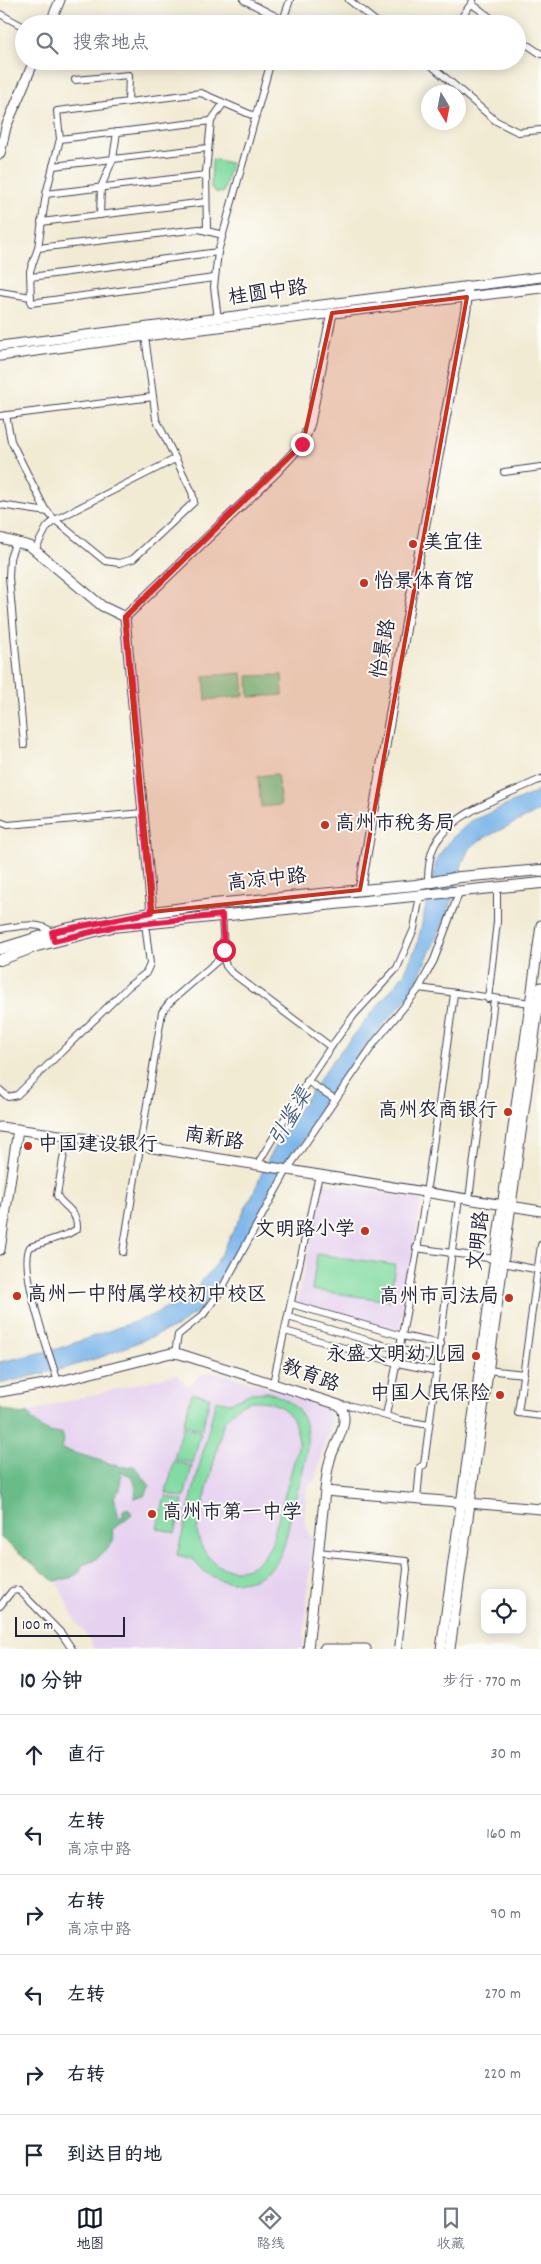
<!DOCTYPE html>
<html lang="zh">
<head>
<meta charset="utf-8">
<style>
	body { margin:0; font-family:Dekko,"LXGW WenKai TC",sans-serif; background:#f2f2f3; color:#1f2937 }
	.controls { position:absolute; right:15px; bottom:15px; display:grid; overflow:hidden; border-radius:10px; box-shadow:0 2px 12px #0003 }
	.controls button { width:45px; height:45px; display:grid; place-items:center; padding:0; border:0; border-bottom:1px solid #e0e1e3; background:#fff; color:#1f2937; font:25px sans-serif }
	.compass { position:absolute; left:421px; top:85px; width:45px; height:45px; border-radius:50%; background:#fff; box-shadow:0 2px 12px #0003; rotate:170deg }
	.scale { position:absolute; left:15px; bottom:12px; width:110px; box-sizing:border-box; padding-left:5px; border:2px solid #22223b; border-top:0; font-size:14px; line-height:18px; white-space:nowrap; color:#22223b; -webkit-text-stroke:4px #fdfcf7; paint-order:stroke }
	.stop { position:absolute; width:15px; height:15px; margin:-11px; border:4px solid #e11d48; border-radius:50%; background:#fff }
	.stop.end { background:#e11d48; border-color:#fff; box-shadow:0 1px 5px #0008 }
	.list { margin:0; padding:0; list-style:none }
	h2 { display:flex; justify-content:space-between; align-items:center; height:65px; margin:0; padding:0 20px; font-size:21px }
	h2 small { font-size:16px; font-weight:400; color:#747a83 }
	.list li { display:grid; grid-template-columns:32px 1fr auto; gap:15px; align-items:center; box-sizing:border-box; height:80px; padding:0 20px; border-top:1px solid #e0e1e3 }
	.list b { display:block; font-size:19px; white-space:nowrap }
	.list p { margin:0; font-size:16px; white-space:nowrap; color:#747a83 }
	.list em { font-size:16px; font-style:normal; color:#747a83 }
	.icon { flex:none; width:28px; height:28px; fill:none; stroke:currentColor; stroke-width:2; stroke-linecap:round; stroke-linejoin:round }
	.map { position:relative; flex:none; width:541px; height:1649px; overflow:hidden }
	.search { position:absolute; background:#fff; box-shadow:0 2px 12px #0003; left:15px; right:15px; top:15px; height:55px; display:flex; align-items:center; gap:12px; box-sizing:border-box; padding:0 18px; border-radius:28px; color:#747a83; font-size:19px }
	.sheet { height:545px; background:#fff }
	nav { display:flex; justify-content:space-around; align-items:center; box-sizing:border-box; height:70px; border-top:1px solid #e0e1e3; background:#fff; font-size:14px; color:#747a83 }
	nav a { display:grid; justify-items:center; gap:2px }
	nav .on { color:#111827 }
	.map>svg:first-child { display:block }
	.built { fill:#e6d2f0 }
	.green { fill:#82dca2; stroke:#527f6e; fill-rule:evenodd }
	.forest { fill:#69bc88; stroke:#466f62 }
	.water { fill:#77b3e9; stroke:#4c6a92 }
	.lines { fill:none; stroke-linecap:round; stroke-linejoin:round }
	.street-casing { stroke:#414052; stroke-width:8 }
	.secondary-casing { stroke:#414052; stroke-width:11 }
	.primary-casing { stroke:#414052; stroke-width:12 }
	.street { stroke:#fff; stroke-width:6 }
	.secondary { stroke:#fff; stroke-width:9 }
	.primary { stroke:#fff; stroke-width:10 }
	.route { stroke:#e11d48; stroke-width:6 }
	.marked { fill:#c8321e; fill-opacity:0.2; stroke:#c8321e; stroke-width:4; stroke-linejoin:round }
	.poi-dot { fill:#c8321e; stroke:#fdfcf7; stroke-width:2 }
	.labels { text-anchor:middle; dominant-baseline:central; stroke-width:4; stroke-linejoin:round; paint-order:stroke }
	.street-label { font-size:20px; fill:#22223b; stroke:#fdfcf7 }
	.poi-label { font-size:20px; fill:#22223b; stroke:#fdfcf7; text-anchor:start }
	.water-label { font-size:21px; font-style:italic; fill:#445c81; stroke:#fdfcf7 }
</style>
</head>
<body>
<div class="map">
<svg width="541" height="1649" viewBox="0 0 541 1649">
	<rect width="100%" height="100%" fill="#fdfcf7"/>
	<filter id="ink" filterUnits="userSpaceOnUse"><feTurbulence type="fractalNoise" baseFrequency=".02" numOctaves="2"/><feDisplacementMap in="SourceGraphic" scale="10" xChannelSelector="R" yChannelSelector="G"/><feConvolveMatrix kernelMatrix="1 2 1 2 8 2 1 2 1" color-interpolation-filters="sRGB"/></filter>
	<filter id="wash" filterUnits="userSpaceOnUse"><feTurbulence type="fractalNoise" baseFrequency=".0096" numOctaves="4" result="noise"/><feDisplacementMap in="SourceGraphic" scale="20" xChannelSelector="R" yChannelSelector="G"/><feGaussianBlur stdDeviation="1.12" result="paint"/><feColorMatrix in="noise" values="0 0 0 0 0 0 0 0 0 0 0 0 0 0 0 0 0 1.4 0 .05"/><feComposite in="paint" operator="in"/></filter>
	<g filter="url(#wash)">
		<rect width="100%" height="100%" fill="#f2ebd4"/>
		<g class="built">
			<path d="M324,1183L422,1199L400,1330L297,1303Z"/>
			<path d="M214,1371L276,1390L324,1408L330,1416L331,1422L315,1478L307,1488L304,1522L312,1538L303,1649H94L90,1640L76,1622L58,1584L0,1537V1408L22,1415L55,1404L177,1374L188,1387L200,1375Z"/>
		</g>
		<g class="green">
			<path d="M212,159L231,163L223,193L215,192L211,188Z"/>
			<path d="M242,673L244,696L206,700L204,676Z"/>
			<path d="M282,675L283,695L249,697L248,676Z"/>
			<path d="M277,774L281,805L261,807L258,776Z"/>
			<path d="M317,1254L395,1265L390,1301L312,1290Z"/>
			<path d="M267,1392C329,1409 304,1465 292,1510C288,1525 286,1548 277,1561C255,1591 212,1588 193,1559L177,1555L216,1400L230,1403L251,1393ZM251,1401C282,1400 295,1413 299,1443L271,1545C268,1549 266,1555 262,1558C236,1585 200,1563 197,1530L224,1421L240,1405Z"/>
			<path d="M192,1393L210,1397L202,1429L183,1425Z"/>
			<path d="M183,1427L201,1432L193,1463L174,1459Z"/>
			<path d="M174,1461L192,1466L184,1498L166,1493Z"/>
			<path d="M165,1496L183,1501L175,1533L157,1528Z"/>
		</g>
		<path class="forest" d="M0,1408L22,1415L28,1413C35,1425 48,1435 62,1433L64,1440L62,1449L122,1467L134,1466L150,1486L144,1496L135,1499C136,1481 136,1480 121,1471L120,1490L114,1496L119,1518L123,1516V1510L128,1508L132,1514L112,1530L114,1539C104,1553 98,1561 82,1565C81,1578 66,1579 54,1581L0,1537Z"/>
		<path class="water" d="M541,790V810L480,840L469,849L463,861L448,913L410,995L370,1040L349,1070L276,1183L219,1288L201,1309L178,1326L104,1356L69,1367L0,1384V1362L57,1349L148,1317L185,1298L195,1289L214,1267L252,1196L267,1161L291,1121L330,1064L404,974L417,945L437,858L450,840L471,821Z"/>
	</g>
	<g filter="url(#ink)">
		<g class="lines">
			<g class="street-casing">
				<g id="street">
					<path d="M244,0L283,20"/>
					<path d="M349,0L379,24"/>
					<path d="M472,4L499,24"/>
					<path d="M0,14L24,27"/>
					<path d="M282,23L290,0"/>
					<path d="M457,24L473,1"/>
					<path d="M517,38L541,54"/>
					<path d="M426,61L496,121L518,132L541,130"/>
					<path d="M75,80L129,75L128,102"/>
					<path d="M60,139L211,121"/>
					<path d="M53,166L208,148"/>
					<path d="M46,194L206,175"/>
					<path d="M100,215L101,187L113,159L117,132"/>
					<path d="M41,222L206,202"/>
					<path d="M207,231L206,172L211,121L223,104"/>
					<path d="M38,248L199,229L223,235"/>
					<path d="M31,277L218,252"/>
					<path d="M214,278L31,303L30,271L38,248L46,194L60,139L57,111L201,93L254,116"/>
					<path d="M0,292L31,297"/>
					<path d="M218,319L214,287L218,252L271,61"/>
					<path d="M6,415L11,441L45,509L55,520L105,561L119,563L133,559L194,502L192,492L156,419L145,336"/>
					<path d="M0,416L153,397"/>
					<path d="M504,472L541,467"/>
					<path d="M0,505L48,512"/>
					<path d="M16,541L10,558L9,577L24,745"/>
					<path d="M35,550L47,527L55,520L175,459"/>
					<path d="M0,822L8,825L143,813"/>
					<path d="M428,882C428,869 429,853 437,841C456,811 509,794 541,779"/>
					<path d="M0,929C18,927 37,920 52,932"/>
					<path d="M223,956L226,966L231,972L331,1047"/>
					<path d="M419,988L531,1003"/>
					<path d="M488,999L497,922V887"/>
					<path d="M307,1081L335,1099"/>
					<path d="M0,1090L8,1097L17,1095L129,986L146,973L150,964L145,923"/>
					<path d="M257,1165L300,1093L328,1051L354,1015L397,968L414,929L420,895"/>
					<path d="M469,1199L494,999"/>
					<path d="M541,1245L518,1413L541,1416"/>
					<path d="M416,1248L495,1259"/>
					<path d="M123,1252L162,1012L170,1002L223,956L224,950L222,915"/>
					<path d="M503,1263L540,1270"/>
					<path d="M291,1304L402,1336L441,1344"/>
					<path d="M288,1317L400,1350L439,1357"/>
					<path d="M285,1331L397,1363L437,1371"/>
					<path d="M175,1353L178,1335L203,1315L220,1292L287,1170L375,1042L418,990L434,960L460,890"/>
					<path d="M487,1370L524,1374"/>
					<path d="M58,1382C50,1356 18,1268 30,1247L68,1234L77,1229C78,1209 61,1206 57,1195L67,1136"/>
					<path d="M273,1383L319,1175"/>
					<path d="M339,1405L352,1406L400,1420L429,1425"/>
					<path d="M386,1415C416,1276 435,1135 454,994"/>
					<path d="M417,1499L420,1467L424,1465L459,1198"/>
					<path d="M318,1552L406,1561L407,1569L398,1649"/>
					<path d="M0,1606L12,1591L19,1590L61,1633L72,1649"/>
				</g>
			</g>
			<g class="secondary-casing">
				<g id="secondary">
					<path d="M50,24L60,0"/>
					<path d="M0,154L6,127L34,61"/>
					<path d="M0,346L541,277"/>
					<path d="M0,356L145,336L541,288"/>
					<path d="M0,538L30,546L102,606L125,617"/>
					<path d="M360,890L411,597L466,309L468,286"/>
					<path d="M152,912L125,617L277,471L303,443L310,423L332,313"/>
					<path d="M0,1127L141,1146L541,1211"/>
					<path d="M0,1250L18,1129"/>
					<path d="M0,1392L56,1382L171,1353L180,1354L339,1405C353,1420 334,1444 330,1460C327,1470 326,1481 325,1491L541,1509"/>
					<path d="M308,1649L325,1491"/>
					<path d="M324,1649H366"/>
					<path d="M441,1649L541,925"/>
					<path d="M450,1649L541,987"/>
				</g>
			</g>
			<g class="primary-casing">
				<g id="primary">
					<path d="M0,949L65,929L161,911L213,904L416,885L460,877L541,870"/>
					<path d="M0,960L37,946L112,927L541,883"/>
				</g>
			</g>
			<use href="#street" class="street"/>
			<use href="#secondary" class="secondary"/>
			<use href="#primary" class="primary"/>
		</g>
	</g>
	<g class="lines" filter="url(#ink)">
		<path class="route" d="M224,950L222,915L112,927L54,941L52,932L152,912L125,617L302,444"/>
	</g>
	<path class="marked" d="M467,297L360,890L152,912L125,617L303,443L332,313Z"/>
	<g class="poi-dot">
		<circle cx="413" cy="544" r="5"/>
		<circle cx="364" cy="583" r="5"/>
		<circle cx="325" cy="825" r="5"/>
		<circle cx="508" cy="1112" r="5"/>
		<circle cx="28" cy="1146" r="5"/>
		<circle cx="365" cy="1231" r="5"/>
		<circle cx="17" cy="1296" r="5"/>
		<circle cx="509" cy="1298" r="5"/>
		<circle cx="476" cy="1356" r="5"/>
		<circle cx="500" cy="1395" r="5"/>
		<circle cx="152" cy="1514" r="5"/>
	</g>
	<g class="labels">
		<g class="street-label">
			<text transform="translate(268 294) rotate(-8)">桂圆中路</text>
			<text transform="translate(385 649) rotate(-80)">怡景路</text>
			<text transform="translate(267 881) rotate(-6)">高凉中路</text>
			<text transform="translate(214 1140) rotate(9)">南新路</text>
			<text transform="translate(480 1241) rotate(-83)">文明路</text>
			<text transform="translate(310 1377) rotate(20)">教育路</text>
		</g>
		<g class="poi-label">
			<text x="423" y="544">美宜佳</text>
			<text x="374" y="583">怡景体育馆</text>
			<text x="335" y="825">高州市税务局</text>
			<text x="498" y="1112" text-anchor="end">高州农商银行</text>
			<text x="38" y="1146">中国建设银行</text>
			<text x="355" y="1231" text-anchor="end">文明路小学</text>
			<text x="27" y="1296">高州一中附属学校初中校区</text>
			<text x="499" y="1298" text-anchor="end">高州市司法局</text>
			<text x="466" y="1356" text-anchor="end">永盛文明幼儿园</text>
			<text x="490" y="1395" text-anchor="end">中国人民保险</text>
			<text x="162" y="1514">高州市第一中学</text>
		</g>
		<g class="water-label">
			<text transform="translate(292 1118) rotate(-59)">引鉴渠</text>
		</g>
	</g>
</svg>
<div class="controls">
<button><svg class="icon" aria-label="locate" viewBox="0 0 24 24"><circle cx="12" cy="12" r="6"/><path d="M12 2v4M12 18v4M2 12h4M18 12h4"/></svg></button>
</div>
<svg class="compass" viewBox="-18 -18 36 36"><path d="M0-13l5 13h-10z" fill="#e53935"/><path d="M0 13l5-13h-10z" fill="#747a83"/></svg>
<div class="scale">100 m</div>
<div class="stop" style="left:224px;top:950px"></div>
<div class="stop end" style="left:302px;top:444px"></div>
<div class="search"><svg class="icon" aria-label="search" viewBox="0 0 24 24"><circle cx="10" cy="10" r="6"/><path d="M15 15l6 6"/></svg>搜索地点</div>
</div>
<section class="sheet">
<h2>10 分钟<small>步行 · 770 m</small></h2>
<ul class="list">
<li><svg class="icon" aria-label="ahead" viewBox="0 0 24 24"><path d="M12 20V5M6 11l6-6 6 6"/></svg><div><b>直行</b></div><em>30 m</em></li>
<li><svg class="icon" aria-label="left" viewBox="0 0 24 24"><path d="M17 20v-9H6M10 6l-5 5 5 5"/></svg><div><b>左转</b><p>高凉中路</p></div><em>160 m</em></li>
<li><svg class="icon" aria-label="right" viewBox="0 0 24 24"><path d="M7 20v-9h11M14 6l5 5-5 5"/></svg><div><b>右转</b><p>高凉中路</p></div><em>90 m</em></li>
<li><svg class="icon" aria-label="left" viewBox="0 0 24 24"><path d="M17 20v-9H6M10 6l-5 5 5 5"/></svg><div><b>左转</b></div><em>270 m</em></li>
<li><svg class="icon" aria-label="right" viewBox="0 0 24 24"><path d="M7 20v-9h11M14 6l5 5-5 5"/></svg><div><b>右转</b></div><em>220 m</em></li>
<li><svg class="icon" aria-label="arrive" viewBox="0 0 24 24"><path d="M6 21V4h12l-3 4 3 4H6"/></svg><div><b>到达目的地</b></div></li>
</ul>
</section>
<nav>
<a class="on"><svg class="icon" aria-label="map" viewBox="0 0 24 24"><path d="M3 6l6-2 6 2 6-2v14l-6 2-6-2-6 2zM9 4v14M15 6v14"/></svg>地图</a>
<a><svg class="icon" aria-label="directions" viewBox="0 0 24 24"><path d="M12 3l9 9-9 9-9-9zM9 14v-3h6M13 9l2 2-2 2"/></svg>路线</a>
<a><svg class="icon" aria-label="saved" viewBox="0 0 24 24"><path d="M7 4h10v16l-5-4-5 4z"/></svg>收藏</a>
</nav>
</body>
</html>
